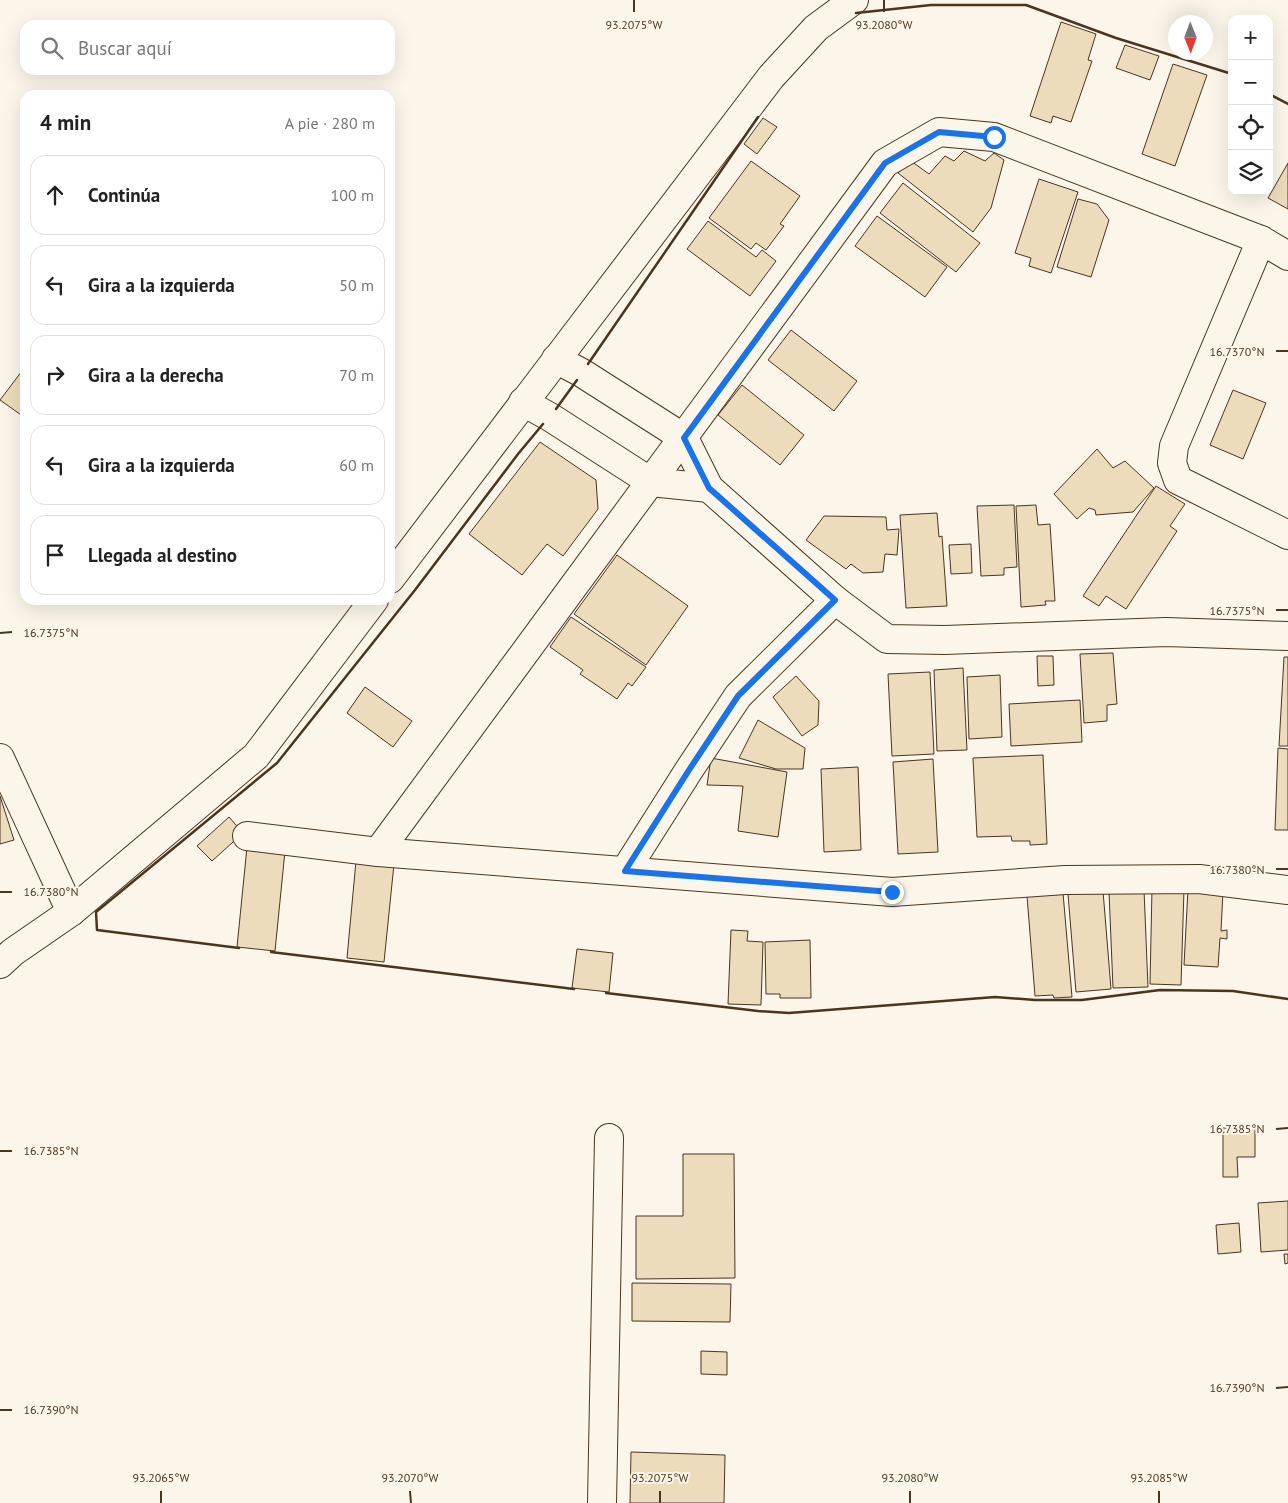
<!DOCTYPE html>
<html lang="es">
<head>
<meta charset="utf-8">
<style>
	body { margin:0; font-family:"PT Sans",sans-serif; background:#f2f2f2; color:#222 }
	.controls { position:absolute; right:15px; top:15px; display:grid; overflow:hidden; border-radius:10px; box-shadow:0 5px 20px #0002 }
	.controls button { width:45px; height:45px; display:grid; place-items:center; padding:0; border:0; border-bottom:1px solid #e0e0e0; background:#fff; color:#222; font:25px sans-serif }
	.compass { position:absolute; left:1168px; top:15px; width:45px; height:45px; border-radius:50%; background:#fff; box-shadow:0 5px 20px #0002; rotate:179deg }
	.stop { position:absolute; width:15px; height:15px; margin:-11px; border:4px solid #1a73e8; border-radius:50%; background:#fff }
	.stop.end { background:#1a73e8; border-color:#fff; box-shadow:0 1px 5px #0008 }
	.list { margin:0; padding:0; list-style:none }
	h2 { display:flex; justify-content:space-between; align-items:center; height:65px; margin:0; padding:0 20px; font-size:21px }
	h2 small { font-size:16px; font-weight:400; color:#767676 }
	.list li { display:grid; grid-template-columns:32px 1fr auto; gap:15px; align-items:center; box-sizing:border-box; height:80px; margin:0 10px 10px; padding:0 10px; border:1px solid #e0e0e0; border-radius:15px }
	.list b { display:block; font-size:19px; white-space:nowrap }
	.list em { font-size:16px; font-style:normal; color:#767676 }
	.icon { flex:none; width:28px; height:28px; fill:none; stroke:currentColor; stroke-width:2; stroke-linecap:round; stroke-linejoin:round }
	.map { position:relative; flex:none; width:1288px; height:1503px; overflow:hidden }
	.search { position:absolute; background:#fff; box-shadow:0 5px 20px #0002; left:20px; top:20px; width:375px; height:55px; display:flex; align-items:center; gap:12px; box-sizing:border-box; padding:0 18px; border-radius:15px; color:#767676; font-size:19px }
	.panel { position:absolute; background:#fff; box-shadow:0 5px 20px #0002; left:20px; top:90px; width:375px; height:515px; border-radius:15px }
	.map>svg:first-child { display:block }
	.building { fill:#ecdcbc; stroke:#4a3520 }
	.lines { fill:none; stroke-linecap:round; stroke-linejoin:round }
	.street-casing { stroke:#4a3520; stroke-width:30 }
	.street { stroke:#fbf6e9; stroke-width:28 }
	.wall { stroke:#4a3520; stroke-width:2.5 }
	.route { stroke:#1a73e8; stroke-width:6 }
	.ticks { fill:none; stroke:#4a3520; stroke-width:2 }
	.ticks-label { font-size:12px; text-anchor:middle; fill:#4a3520; stroke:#fbf6e9; stroke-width:4; stroke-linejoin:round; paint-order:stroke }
</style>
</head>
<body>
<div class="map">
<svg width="1288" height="1503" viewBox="0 0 1288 1503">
	<rect width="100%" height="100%" fill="#fbf6e9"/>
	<g class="building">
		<path d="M1061,22L1096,34L1088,60L1092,61L1071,122L1053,116L1051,123L1030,116Z"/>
		<path d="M1125,45L1159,56L1150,80L1116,68Z"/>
		<path d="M1173,64L1207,75L1175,166L1142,154Z"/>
		<path d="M763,118L777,127L757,154L744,144Z"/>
		<path d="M964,151L985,161L994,153L1004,160L991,208L973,232L898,173L911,161L929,174L945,156L954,161Z"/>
		<path d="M751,161L800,196L780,224L784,226L766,250L756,243L751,249L709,218Z"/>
		<path d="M1288,163V209L1268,198Z"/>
		<path d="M1039,179L1078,192L1051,273L1029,266L1031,258L1015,253Z"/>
		<path d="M903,183L980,243L956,272L880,213Z"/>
		<path d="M1078,199L1097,204L1109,220L1091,277L1057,267Z"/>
		<path d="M877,216L947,267L925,297L855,246Z"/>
		<path d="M708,221L756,257L762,250L776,261L750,296L687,249Z"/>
		<path d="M791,330L857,381L834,411L768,360Z"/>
		<path d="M25,367V416L24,417L0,400Z"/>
		<path d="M742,385L804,435L780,465L718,415Z"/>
		<path d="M1233,390L1266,403L1243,459L1210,445Z"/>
		<path d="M540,442L596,480L598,509L563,556L547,544L522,575L469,534Z"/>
		<path d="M1097,449L1113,468L1125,461L1154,488L1133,512L1096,515L1095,510L1089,508L1077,519L1054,494Z"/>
		<path d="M1156,486L1185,504L1170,526L1177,531L1126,609L1106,596L1099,606L1083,596Z"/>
		<path d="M1014,505L1017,567L1004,568V575L981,576L977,506Z"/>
		<path d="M1036,505L1038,525L1050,524L1055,601H1045L1046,605L1021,607L1016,506Z"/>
		<path d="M937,513L939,537L942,536L947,606L906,608L900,515Z"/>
		<path d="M824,516L886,517L887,530L899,529L897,555L885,554L883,572L863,573L851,564L846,569L806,540Z"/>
		<path d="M971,544L972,573L951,574L949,545Z"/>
		<path d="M617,555L688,606L646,665L574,614Z"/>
		<path d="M571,617L646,667L632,686L628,683L617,699L580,674L583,670L550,647Z"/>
		<path d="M1113,653L1117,704L1107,705V721L1084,723L1080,654Z"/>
		<path d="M1037,656H1053L1054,685L1038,686Z"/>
		<path d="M1284,657H1288V746H1279Z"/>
		<path d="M963,668L967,750L937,751L934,670Z"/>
		<path d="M930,672L934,754L892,756L888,674Z"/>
		<path d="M1000,675L1002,737L969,739L967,677Z"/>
		<path d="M796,676L819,701L818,725L802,736L773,697Z"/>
		<path d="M365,687L412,721L393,747L347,713Z"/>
		<path d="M1080,700L1082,742L1011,746L1009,704Z"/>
		<path d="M758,720L805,748L803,769H776L739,758Z"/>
		<path d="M1278,748L1288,749V830H1275Z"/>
		<path d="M1043,755L1047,844L1030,845V841H1012L1011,836L977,837L973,758Z"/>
		<path d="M711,758L787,772L778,837L738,831L743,786L707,785Z"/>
		<path d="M933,759L938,852L898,854L893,762Z"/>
		<path d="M858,767L861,850L824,852L821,769Z"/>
		<path d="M0,796L14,840L0,844Z"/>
		<path d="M229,817L243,833L212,861L197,846Z"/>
		<path d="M247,847L285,851L275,951L237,947Z"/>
		<path d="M356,861L394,864L384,962L347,958Z"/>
		<path d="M1152,888L1184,889L1181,985L1150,984Z"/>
		<path d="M1188,889L1223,891L1221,931L1227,930V939L1220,938L1218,967L1184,965Z"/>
		<path d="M1144,890L1148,987L1113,988L1109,892Z"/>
		<path d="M1103,891L1111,989L1076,992L1068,894Z"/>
		<path d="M1063,893L1072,997L1054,998L1053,995L1035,996L1027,896Z"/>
		<path d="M731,930L748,931L747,941L763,942L761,1005L728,1004Z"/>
		<path d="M810,940L811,998H780V994H766L765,942Z"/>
		<path d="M577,949L613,953L609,992L572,988Z"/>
		<path d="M1223,1128H1255V1157H1237L1238,1177H1223Z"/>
		<path d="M683,1154H734L735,1278L636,1279V1216H683Z"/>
		<path d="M1288,1201V1250L1261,1252L1258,1203Z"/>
		<path d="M1239,1223L1241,1252L1218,1254L1216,1225Z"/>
		<path d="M1284,1254H1288V1263L1285,1264Z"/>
		<path d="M632,1283L731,1284L730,1322L632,1321Z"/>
		<path d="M701,1351L727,1352V1375L701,1374Z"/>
		<path d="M631,1452L725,1455L724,1503H630Z"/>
	</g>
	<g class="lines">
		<g class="street-casing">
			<g id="street">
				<path d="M1261,240L1174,446L1172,463L1178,480L1288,535"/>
				<path d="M556,359L582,373L684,438L709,488L835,600L887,639L945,640L1166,632L1288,636"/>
				<path d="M523,402L550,417L651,482L709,488"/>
				<path d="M390,579L771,77L816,28L854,0"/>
				<path d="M0,758L71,912"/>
				<path d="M247,836L378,852L892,892L1065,880L1199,879L1288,890"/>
				<path d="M378,852L885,163L939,132L994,137L1261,240L1288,256"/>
				<path d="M625,871L689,770L738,696L835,600"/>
				<path d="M0,964L13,952L71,912L256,756L374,600"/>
				<path d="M602,1503L609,1138"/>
			</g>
		</g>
		<use href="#street" class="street"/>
		<g class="wall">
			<path d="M856,13L931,5H1026L1116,38L1232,74"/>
			<path d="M1269,94L1288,104"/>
			<path d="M588,364L758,117"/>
			<path d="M556,409L577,380"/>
			<path d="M239,948L97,930L96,912L277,763L415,590L518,454L543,424"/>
			<path d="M271,952L574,989"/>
			<path d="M606,993L758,1011L789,1013L995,997L1035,1000H1082L1160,990L1233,991L1288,999"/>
		</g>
	</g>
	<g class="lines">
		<path class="route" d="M892,892L625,871L689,770L738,696L835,600L709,488L684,438L885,163L939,132L994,137"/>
	</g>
	<path class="ticks" d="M634,0V12M884,0V12M1276,351H1288M1276,610H1288M0,633L12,632M1276,869H1288M0,892H12M1276,1129L1288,1128M0,1151H12M1276,1388L1288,1387M0,1410H12M161,1491V1503M410,1491L411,1503M660,1491V1503M910,1491V1503M1159,1491V1503"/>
	<g class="ticks-label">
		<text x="634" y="29">93.2075°W</text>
		<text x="884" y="29">93.2080°W</text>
		<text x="1237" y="356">16.7370°N</text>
		<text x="1237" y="615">16.7375°N</text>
		<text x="51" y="637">16.7375°N</text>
		<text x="1237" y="874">16.7380°N</text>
		<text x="51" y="896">16.7380°N</text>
		<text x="1237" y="1133">16.7385°N</text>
		<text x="51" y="1155">16.7385°N</text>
		<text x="1237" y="1392">16.7390°N</text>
		<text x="51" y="1414">16.7390°N</text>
		<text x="161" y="1482">93.2065°W</text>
		<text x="410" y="1482">93.2070°W</text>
		<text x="660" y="1482">93.2075°W</text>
		<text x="910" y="1482">93.2080°W</text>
		<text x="1159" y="1482">93.2085°W</text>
	</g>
</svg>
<div class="controls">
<button>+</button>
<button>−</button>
<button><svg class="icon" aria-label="locate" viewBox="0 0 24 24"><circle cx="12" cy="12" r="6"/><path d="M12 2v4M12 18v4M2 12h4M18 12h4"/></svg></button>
<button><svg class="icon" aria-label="layers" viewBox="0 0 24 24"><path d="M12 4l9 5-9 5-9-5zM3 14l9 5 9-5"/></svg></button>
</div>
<svg class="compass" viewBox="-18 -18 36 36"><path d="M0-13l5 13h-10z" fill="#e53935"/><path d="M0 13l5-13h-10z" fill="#767676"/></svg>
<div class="stop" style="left:994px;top:137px"></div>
<div class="stop end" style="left:892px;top:892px"></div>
<div class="search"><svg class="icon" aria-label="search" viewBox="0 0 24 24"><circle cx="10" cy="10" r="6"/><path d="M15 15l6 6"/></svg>Buscar aquí</div>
<section class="panel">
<h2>4 min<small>A pie · 280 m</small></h2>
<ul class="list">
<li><svg class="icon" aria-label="ahead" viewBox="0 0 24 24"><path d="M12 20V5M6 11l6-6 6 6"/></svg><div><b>Continúa</b></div><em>100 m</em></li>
<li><svg class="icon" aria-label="left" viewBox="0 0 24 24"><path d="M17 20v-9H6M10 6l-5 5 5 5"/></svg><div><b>Gira a la izquierda</b></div><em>50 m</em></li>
<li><svg class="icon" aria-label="right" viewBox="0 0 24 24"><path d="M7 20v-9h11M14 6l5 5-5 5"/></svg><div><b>Gira a la derecha</b></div><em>70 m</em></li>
<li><svg class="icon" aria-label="left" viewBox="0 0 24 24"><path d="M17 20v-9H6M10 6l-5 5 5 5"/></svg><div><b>Gira a la izquierda</b></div><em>60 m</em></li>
<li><svg class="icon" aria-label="arrive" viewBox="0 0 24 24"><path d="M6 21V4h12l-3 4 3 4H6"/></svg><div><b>Llegada al destino</b></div></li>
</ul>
</section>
</div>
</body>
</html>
